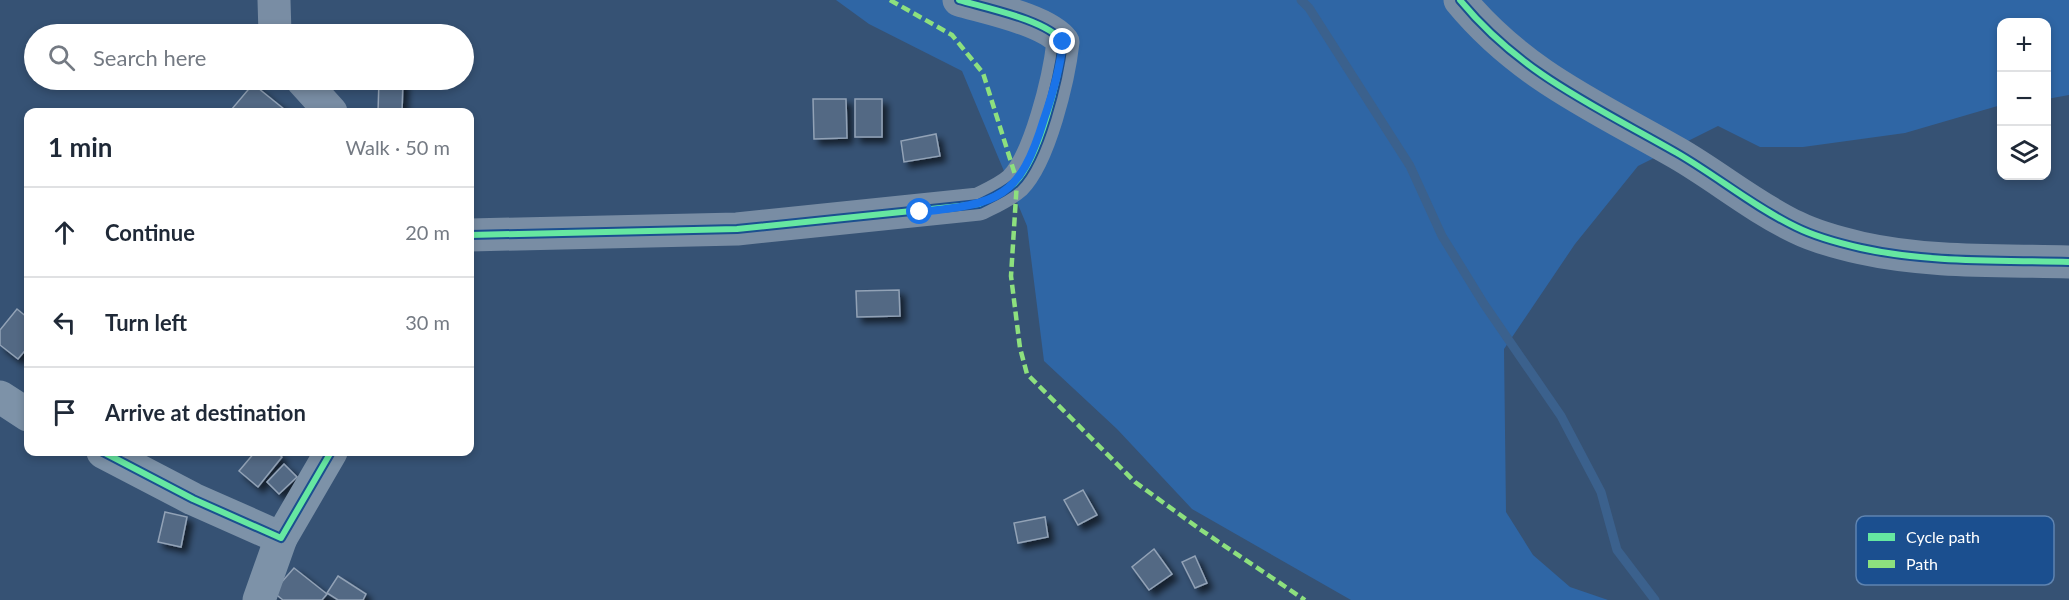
<!DOCTYPE html>
<html lang="en">
<head>
<meta charset="utf-8">
<style>
	body { margin:0; font-family:Lato,sans-serif; background:#f6f6f7; color:#1f2937 }
	.controls { position:absolute; right:18px; top:18px; display:grid; overflow:hidden; border-radius:12px; box-shadow:0 3px 9px #0003 }
	.controls button { width:54px; height:54px; display:grid; place-items:center; padding:0; border:0; border-bottom:2px solid #e0e1e3; background:#fff; color:#1f2937; font:30px sans-serif }
	.stop { position:absolute; width:18px; height:18px; margin:-14px; border:4px solid #1a73e8; border-radius:50%; background:#fff }
	.stop.end { background:#1a73e8; border-color:#fff; box-shadow:0 2px 6px #0008 }
	.list { margin:0; padding:0; list-style:none }
	h2 { display:flex; justify-content:space-between; align-items:center; height:78px; margin:0; padding:0 24px; font-size:26px }
	h2 small { font-size:20px; font-weight:400; color:#747a83 }
	.list li { display:grid; grid-template-columns:39px 1fr auto; gap:18px; align-items:center; box-sizing:border-box; height:90px; padding:0 24px; border-top:2px solid #e0e1e3 }
	.list b { display:block; font-size:22px; white-space:nowrap }
	.list em { font-size:20px; font-style:normal; color:#747a83 }
	.icon { flex:none; width:33px; height:33px; fill:none; stroke:currentColor; stroke-width:2; stroke-linecap:round; stroke-linejoin:round }
	.map { position:relative; flex:none; width:2069px; height:600px; overflow:hidden }
	.search { position:absolute; background:#fff; box-shadow:0 3px 9px #0003; left:24px; top:24px; width:450px; height:66px; display:flex; align-items:center; gap:15px; box-sizing:border-box; padding:0 21px; border-radius:33px; color:#747a83; font-size:22px }
	.panel { position:absolute; background:#fff; box-shadow:0 3px 9px #0003; left:24px; top:108px; width:450px; height:348px; border-radius:12px }
	.map>svg:first-child { display:block }
	.green { fill:#2f66a5 }
	.lines { fill:none; stroke-linecap:round; stroke-linejoin:round }
	.stream { stroke:#3b618d; stroke-width:9 }
	.building { fill:#526984; stroke:#92a2b6; stroke-width:1.5; filter:url(#shadow) }
	.street { stroke:#7d92a8; stroke-width:33 }
	.secondary { stroke:#798da4; stroke-width:33 }
	.quiet { stroke:#8de07e; stroke-width:4.5; stroke-dasharray:9 4.5; stroke-linecap:butt }
	.cycleway-casing { stroke:#1b4f8f; stroke-width:10 }
	.cycleway { stroke:#66e7a1; stroke-width:6 }
	.route { stroke:#1a73e8; stroke-width:8 }
	.key { fill:#1b4f8f; stroke:#5f84b1; stroke-width:1.5 }
	.key-label { font-size:16px; fill:#fff }
</style>
</head>
<body>
<div class="map">
<svg width="2069" height="600" viewBox="0 0 2069 600">
	<defs>
		<filter id="shadow"><feDropShadow dx="5.5" dy="5.5" stdDeviation="3" flood-color="#0009"/></filter>
	</defs>
	<rect width="100%" height="100%" fill="#365274"/>
	<path class="green" d="M836,0H2069V95L2047,99L2046,22H2002L2001,105L1905,133L1803,147H1760L1718,126L1638,166L1575,244L1504,349L1506,512L1533,555L1570,587L1608,600H1351L1192,509L1117,429L1044,361L1027,226L962,71L869,24Z"/>
	<g class="lines">
		<path class="stream" d="M1301,0L1309,8L1410,166L1442,236L1484,304L1561,416L1601,492L1617,550L1655,600"/>
	</g>
	<g class="building">
		<path d="M379,80H403L402,112H378Z"/>
		<path d="M253,84L284,109L281,112H234L231,110Z"/>
		<path d="M813,99H846L847,138L814,139Z"/>
		<rect x="855" y="99" width="27" height="38"/>
		<path d="M936,134L940,156L904,162L901,141Z"/>
		<path d="M899,290L900,316L857,317L856,291Z"/>
		<path d="M17,309L28,318V347L18,359L0,345V330Z"/>
		<path d="M255,452H276L282,457L258,487L239,471Z"/>
		<path d="M284,464L297,477L279,494L267,482Z"/>
		<path d="M1083,490L1097,515L1078,525L1064,500Z"/>
		<path d="M165,512L187,517L181,547L158,542Z"/>
		<path d="M1045,517L1048,537L1018,543L1014,523Z"/>
		<path d="M1154,549L1172,574L1149,590L1132,567Z"/>
		<path d="M1195,556L1207,583L1195,588L1182,562Z"/>
		<path d="M294,568L327,594L322,600H283L273,592Z"/>
		<path d="M338,576L366,594L363,600H338L327,593Z"/>
	</g>
	<g class="lines">
		<g class="street">
			<path d="M0,397L28,415"/>
			<path d="M103,452L193,499L281,538L331,452"/>
			<path d="M259,600L281,538"/>
		</g>
		<g class="secondary">
			<path d="M274,0L275,34"/>
			<path d="M1460,0C1521,74 1595,106 1677,153C1717,176 1754,207 1796,227C1816,237 1839,243 1861,248C1928,263 2000,260 2069,262"/>
			<path d="M302,80L331,112"/>
			<path d="M470,235L737,229L979,204C991,198 1005,192 1015,183C1040,158 1059,78 1063,42C1047,20 986,8 959,0"/>
		</g>
		<path class="quiet" d="M890,0L952,35L983,73L1017,181L1011,276L1020,348L1027,374L1135,482L1201,530L1305,600"/>
		<g class="cycleway-casing">
			<g id="cycleway">
				<path d="M1460,0C1521,74 1595,106 1677,153C1717,176 1754,207 1796,227C1816,237 1839,243 1861,248C1928,263 2000,260 2069,262"/>
				<path d="M470,235L737,229L979,204C991,198 1005,192 1015,183C1040,158 1059,78 1063,42C1047,20 986,8 959,0"/>
				<path d="M103,452L193,499L281,538L331,452"/>
			</g>
		</g>
		<use href="#cycleway" class="cycleway"/>
	</g>
	<g class="lines">
		<path class="route" d="M920,212C999,204 1020,198 1044,119C1053,93 1060,69 1063,42"/>
	</g>
	<rect x="1856" y="516" width="198" height="69" rx="9" class="key"/>
	<rect x="1868" y="533" width="27" height="8" fill="#66e7a1"/>
	<rect x="1868" y="560" width="27" height="8" fill="#8de07e"/>
	<g class="key-label">
		<text x="1906" y="543">Cycle path</text>
		<text x="1906" y="570">Path</text>
	</g>
</svg>
<div class="controls">
<button>+</button>
<button>−</button>
<button><svg class="icon" aria-label="layers" viewBox="0 0 24 24"><path d="M12 4l9 5-9 5-9-5zM3 14l9 5 9-5"/></svg></button>
</div>
<div class="stop" style="left:920px;top:212px"></div>
<div class="stop end" style="left:1063px;top:42px"></div>
<div class="search"><svg class="icon" aria-label="search" viewBox="0 0 24 24"><circle cx="10" cy="10" r="6"/><path d="M15 15l6 6"/></svg>Search here</div>
<section class="panel">
<h2>1 min<small>Walk · 50 m</small></h2>
<ul class="list">
<li><svg class="icon" aria-label="ahead" viewBox="0 0 24 24"><path d="M12 20V5M6 11l6-6 6 6"/></svg><div><b>Continue</b></div><em>20 m</em></li>
<li><svg class="icon" aria-label="left" viewBox="0 0 24 24"><path d="M17 20v-9H6M10 6l-5 5 5 5"/></svg><div><b>Turn left</b></div><em>30 m</em></li>
<li><svg class="icon" aria-label="arrive" viewBox="0 0 24 24"><path d="M6 21V4h12l-3 4 3 4H6"/></svg><div><b>Arrive at destination</b></div></li>
</ul>
</section>
</div>
</body>
</html>
